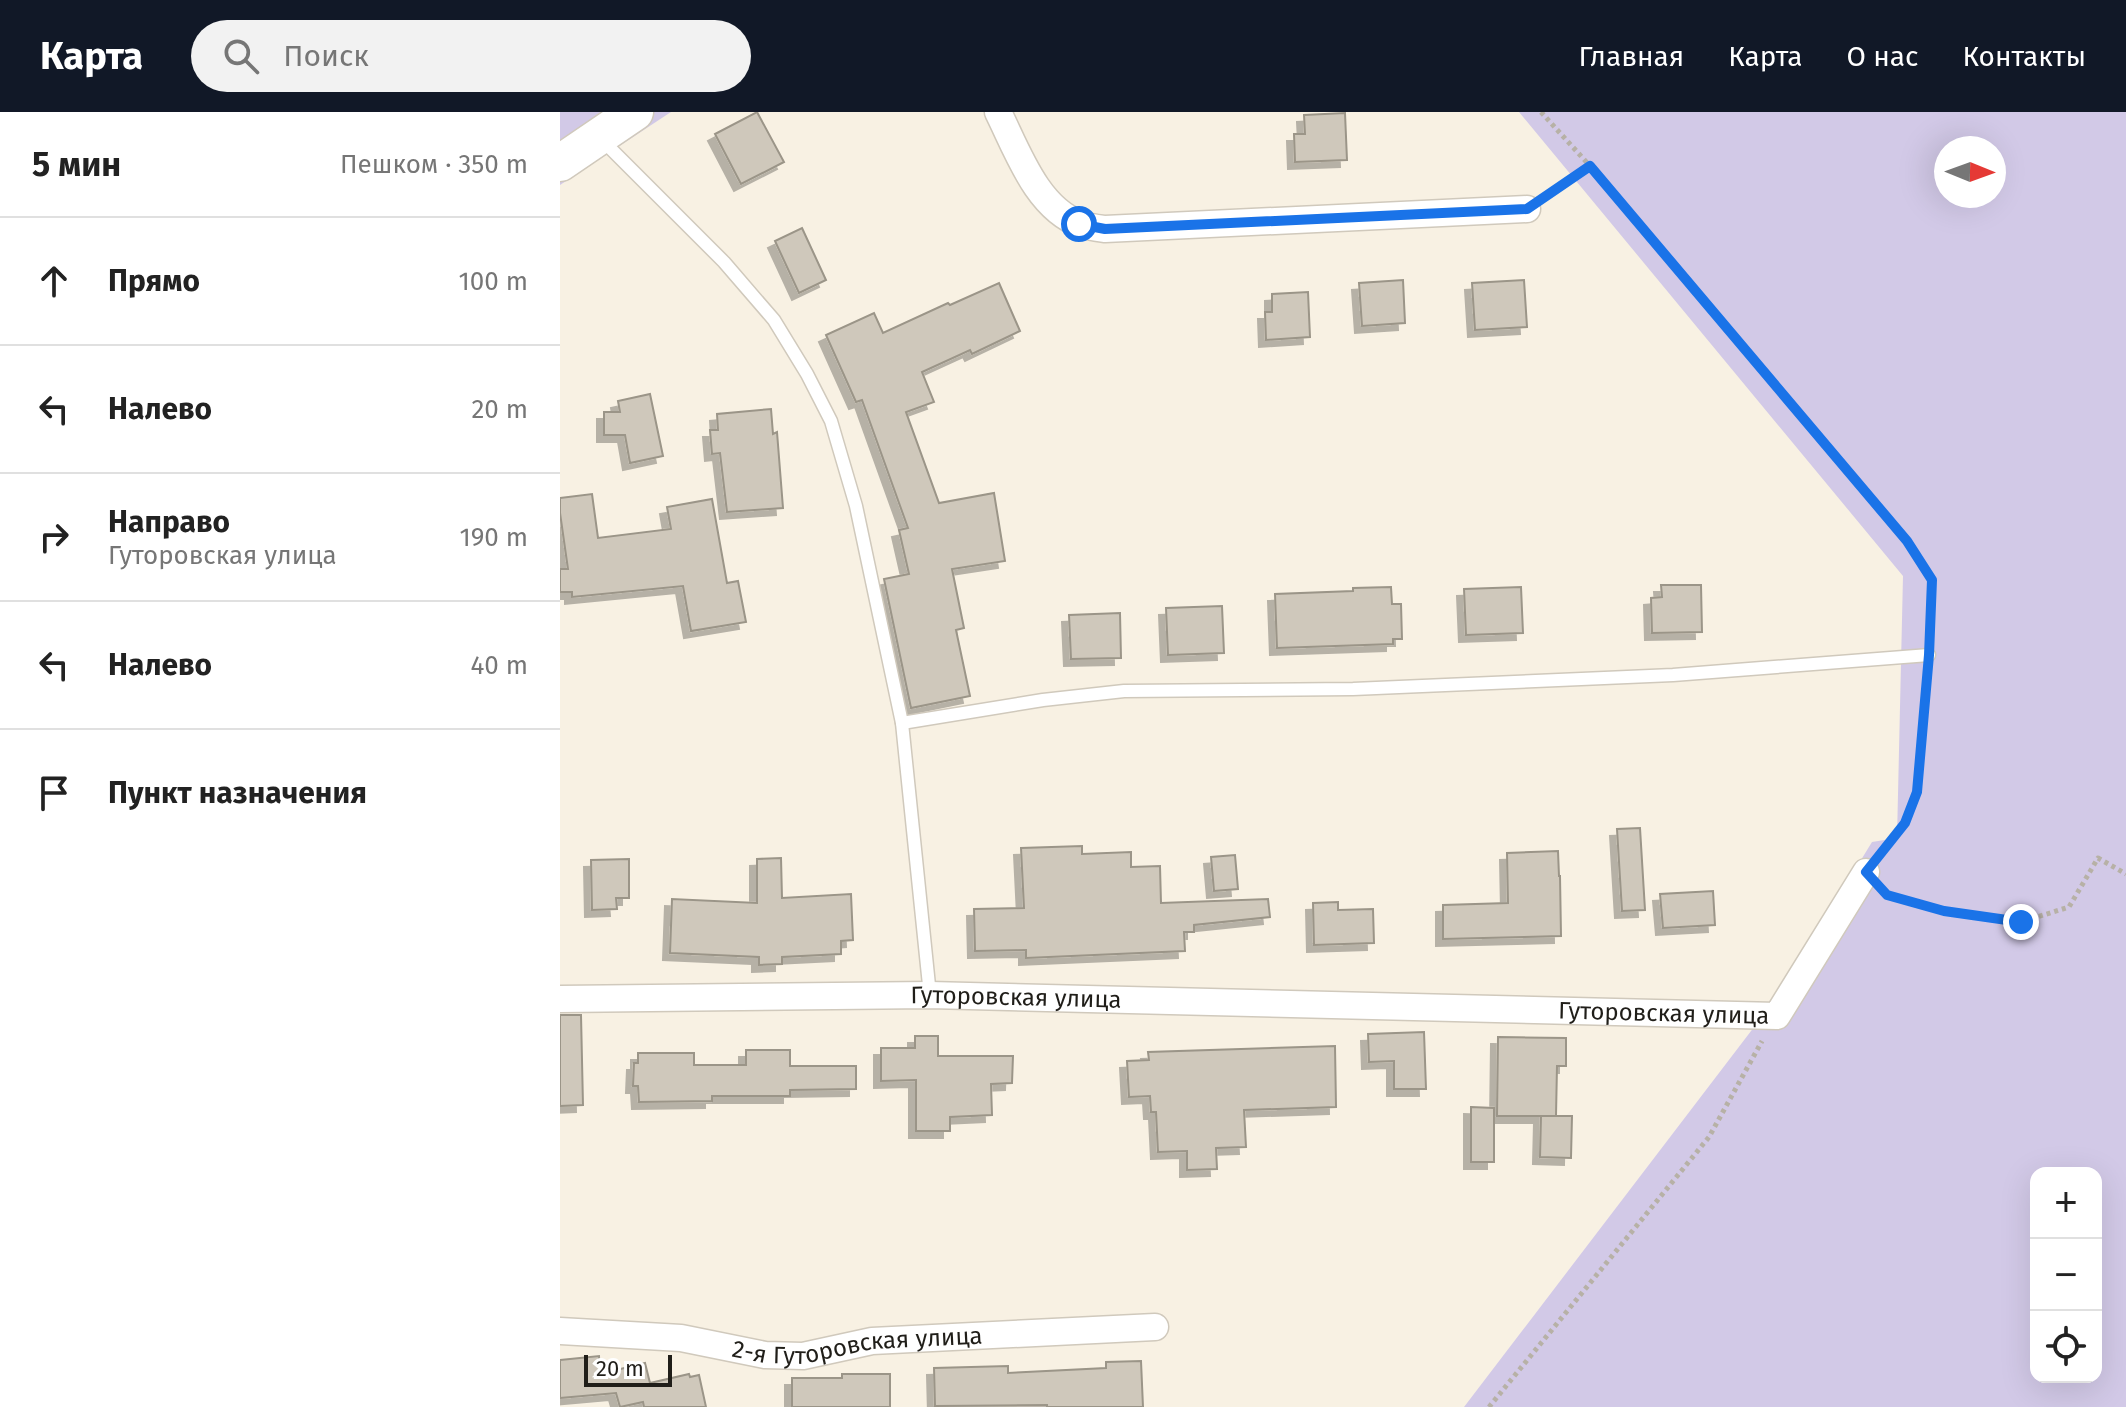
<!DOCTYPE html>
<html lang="ru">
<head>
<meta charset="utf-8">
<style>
	body { margin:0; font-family:"Fira Sans",sans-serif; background:#f2f2f2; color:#222 }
	.controls { position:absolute; right:24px; bottom:24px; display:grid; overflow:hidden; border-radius:16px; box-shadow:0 8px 32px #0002 }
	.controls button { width:72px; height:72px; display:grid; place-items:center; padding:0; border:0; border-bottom:2px solid #e0e0e0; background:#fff; color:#222; font:40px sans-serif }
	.compass { position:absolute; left:1374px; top:24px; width:72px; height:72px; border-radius:50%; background:#fff; box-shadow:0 8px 32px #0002; rotate:91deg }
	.scale { position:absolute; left:24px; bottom:20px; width:88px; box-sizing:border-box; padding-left:8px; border:4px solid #201e19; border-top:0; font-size:22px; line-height:28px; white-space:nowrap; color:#201e19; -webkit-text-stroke:6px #fff; paint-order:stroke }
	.stop { position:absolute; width:24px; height:24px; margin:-18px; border:6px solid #1a73e8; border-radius:50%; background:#fff }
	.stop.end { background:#1a73e8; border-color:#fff; box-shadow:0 2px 8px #0008 }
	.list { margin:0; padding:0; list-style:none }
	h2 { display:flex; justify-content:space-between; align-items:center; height:104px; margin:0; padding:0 32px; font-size:34px }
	h2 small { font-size:26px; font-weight:400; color:#767676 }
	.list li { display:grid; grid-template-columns:52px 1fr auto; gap:24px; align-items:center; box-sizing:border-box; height:128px; padding:0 32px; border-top:2px solid #e0e0e0 }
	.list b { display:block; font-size:30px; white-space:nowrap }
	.list p { margin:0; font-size:26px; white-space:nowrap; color:#767676 }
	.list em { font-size:26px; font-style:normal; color:#767676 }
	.icon { flex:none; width:44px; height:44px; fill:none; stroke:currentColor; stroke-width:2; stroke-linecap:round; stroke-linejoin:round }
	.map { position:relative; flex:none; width:1566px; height:1295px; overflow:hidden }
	header { display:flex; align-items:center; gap:48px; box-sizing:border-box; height:112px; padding:0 40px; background:#111827; color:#fff }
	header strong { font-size:38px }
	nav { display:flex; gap:44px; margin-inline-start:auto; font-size:28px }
	.search { width:560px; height:72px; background:#f2f2f2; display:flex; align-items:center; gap:20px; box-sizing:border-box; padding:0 28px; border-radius:44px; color:#767676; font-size:30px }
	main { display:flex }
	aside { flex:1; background:#fff }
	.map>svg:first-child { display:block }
	.green { fill:#d2c9e7; fill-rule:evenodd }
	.building { fill:#cfc8bb; stroke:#9b9588; stroke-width:2; filter:url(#shadow) }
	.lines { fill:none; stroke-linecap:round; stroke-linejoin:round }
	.lane-casing { stroke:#d0c9bc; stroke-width:15 }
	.street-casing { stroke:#d0c9bc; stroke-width:29 }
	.secondary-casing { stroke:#d0c9bc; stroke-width:39 }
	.path { stroke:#b7b1a6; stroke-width:5; stroke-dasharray:4 4; stroke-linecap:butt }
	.lane { stroke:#fff; stroke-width:12 }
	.street { stroke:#fff; stroke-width:26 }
	.secondary { stroke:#fff; stroke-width:36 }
	.route { stroke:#1a73e8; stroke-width:10 }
	.labels { text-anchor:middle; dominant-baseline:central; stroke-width:8; stroke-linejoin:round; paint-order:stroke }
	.street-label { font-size:24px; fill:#201e19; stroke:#fff }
</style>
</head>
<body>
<header>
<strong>Карта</strong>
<div class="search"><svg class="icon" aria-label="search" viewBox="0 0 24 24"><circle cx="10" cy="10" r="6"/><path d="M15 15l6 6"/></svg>Поиск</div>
<nav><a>Главная</a><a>Карта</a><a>О нас</a><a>Контакты</a></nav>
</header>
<main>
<aside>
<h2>5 мин<small>Пешком · 350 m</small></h2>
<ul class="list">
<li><svg class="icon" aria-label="ahead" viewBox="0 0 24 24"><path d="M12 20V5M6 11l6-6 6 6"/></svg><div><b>Прямо</b></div><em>100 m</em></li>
<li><svg class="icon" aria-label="left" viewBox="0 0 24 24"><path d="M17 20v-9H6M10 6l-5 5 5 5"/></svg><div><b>Налево</b></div><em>20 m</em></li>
<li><svg class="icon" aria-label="right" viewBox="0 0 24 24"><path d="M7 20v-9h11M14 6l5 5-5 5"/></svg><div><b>Направо</b><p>Гуторовская улица</p></div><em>190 m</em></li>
<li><svg class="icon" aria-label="left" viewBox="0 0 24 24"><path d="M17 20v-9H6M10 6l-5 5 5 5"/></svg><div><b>Налево</b></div><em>40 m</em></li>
<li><svg class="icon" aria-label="arrive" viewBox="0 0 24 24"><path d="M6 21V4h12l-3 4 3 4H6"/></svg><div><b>Пункт назначения</b></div></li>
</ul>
</aside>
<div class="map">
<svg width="1566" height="1295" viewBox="0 0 1566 1295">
	<defs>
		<filter id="shadow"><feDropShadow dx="-7" dy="7" stdDeviation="0" flood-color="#0004"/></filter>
	</defs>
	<rect width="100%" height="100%" fill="#f8f1e3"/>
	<g class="green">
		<path d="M0,0H111L0,73Z"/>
		<path d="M959,0H1566V1295H904L1217,885L1312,730L1337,726L1343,464ZM1386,36H1434V84H1386ZM1476,1061H1536V1265H1476Z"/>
	</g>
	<g class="building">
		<path d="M197,0L224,50L181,72L155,22Z"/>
		<path d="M785,1L787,48L735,50L734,22H745L744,3Z"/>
		<path d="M242,116L266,168L239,181L215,129Z"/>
		<path d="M843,168L845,211L802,214L799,171Z"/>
		<path d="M964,168L967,215L915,218L912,171Z"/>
		<path d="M439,171L460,219L412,242L410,238L362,260L374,290L346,300L379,391L434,381L445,449L392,457L404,516L396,518L410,584L351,596L324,467L349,462L339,418L348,416L302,288L296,290L266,223L314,201L323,221L388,191L390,193Z"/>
		<path d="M748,180L750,225L706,228L705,200H712V182Z"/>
		<path d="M90,282L103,344L70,351L65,323H44V300H60L58,289Z"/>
		<path d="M211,297L213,322L217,320L223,396L167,400L160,341L152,342L150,318H158L157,302Z"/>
		<path d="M32,382L38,426L111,417L107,395L152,387L167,471L178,469L186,510L131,519L123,474L12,485V480H0V457H8L0,401V386Z"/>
		<path d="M1101,473H1141L1142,520L1092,521L1091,486L1102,485Z"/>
		<path d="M831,475L832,492H841L842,527H833V532L717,536L715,482L793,479V476Z"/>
		<path d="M961,475L963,521L906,523L904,477Z"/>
		<path d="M662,494L664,541L608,543L606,496Z"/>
		<path d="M560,501L561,546L511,547L509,503Z"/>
		<path d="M1080,716L1085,798L1062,799L1057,717Z"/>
		<path d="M522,734V742L571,740V755L600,754L601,791L708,787L710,805L634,813V820H624L625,839L466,846V838L415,839L414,797L464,796L461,736Z"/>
		<path d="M998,739L999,764H1000L1001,824L883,827V793L948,791L947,741Z"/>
		<path d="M675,743L678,777L654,779L651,745Z"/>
		<path d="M221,746L222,786L291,782L293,828L281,829V842L222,845V852L199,853V845L110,841L112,787L197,791V747Z"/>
		<path d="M69,747V786H56L57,797L32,798L31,748Z"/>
		<path d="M1153,779L1155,813L1103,816L1100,782Z"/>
		<path d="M778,790V798L813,797L814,831L754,833L753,791Z"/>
		<path d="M0,903H21L23,993L0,994Z"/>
		<path d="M864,920L866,977H834V949L809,950L808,922Z"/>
		<path d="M355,924H378V944H453L452,971L431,972L432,1003L390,1005V1019H356V968L321,969V936H355Z"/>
		<path d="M938,925L1006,926V954H997L996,1004H937Z"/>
		<path d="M775,934L776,995L684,998L686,1035L656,1036L657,1057L627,1058V1039L598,1040L596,1000H591L590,984L569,985L567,949L589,948L588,940Z"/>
		<path d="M186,938H230V954H296V977L230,978V984H152V989L79,990L78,974H73L74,951H78V941H134V953H186Z"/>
		<path d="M911,995L934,996V1050H911Z"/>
		<path d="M981,1004H1012L1011,1046L980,1045Z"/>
		<path d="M39,1244L40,1262L85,1251L90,1271L129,1262L130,1265L139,1263L146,1295H84L83,1290L60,1295L56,1281L0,1286V1248Z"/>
		<path d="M581,1249L583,1295H487V1293L375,1294L374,1256L448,1254V1261L546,1256V1250Z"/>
		<path d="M282,1262H330V1295H232V1266H282Z"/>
	</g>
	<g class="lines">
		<g class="lane-casing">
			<g id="lane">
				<path d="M41,27L164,150L214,208L247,262L271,309L296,394L342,611L370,883"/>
				<path d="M342,611L483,588L564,579L793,577L1113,563L1369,543"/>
			</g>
		</g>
		<g class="street-casing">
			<g id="street">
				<path d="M438,0C457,38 477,97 521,112C528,115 537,116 545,117L967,97"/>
				<path id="s1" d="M0,887L370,883L1217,904L1306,760"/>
				<path id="s2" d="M0,1219L121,1226L205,1243L243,1244L312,1229L595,1215"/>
			</g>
		</g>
		<g class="secondary-casing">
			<path id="secondary" d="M0,51L75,0"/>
		</g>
		<g class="path">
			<path d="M981,0L1030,54L1347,429L1372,468L1370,525"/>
			<path d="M988,83L1030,54"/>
			<path d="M1321,742L1345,711L1357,680L1367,563"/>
			<path d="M1324,780L1327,783L1384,799L1461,810L1509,795L1538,746L1566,762"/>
			<path d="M929,1295L1149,1025L1202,929"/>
		</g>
		<use href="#lane" class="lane"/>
		<use href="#street" class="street"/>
		<use href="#secondary" class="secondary"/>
	</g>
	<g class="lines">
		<path class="route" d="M519,112L545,117L967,97L1030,54L1347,429L1372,468L1369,543L1357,680L1345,711L1306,760L1327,783L1384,799L1461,810"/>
	</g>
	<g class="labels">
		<g class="street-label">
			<text stroke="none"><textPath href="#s1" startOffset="456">Гуторовская улица</textPath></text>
			<text stroke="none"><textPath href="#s1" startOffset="1104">Гуторовская улица</textPath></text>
			<text stroke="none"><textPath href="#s2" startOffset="300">2-я Гуторовская улица</textPath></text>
		</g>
	</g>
</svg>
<div class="controls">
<button>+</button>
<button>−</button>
<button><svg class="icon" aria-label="locate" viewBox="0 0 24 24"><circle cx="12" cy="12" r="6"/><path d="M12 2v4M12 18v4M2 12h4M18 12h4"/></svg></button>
</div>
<svg class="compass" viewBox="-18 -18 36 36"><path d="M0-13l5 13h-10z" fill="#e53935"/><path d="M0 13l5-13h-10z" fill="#767676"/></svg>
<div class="scale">20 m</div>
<div class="stop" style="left:519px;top:112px"></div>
<div class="stop end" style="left:1461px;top:810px"></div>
</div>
</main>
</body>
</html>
